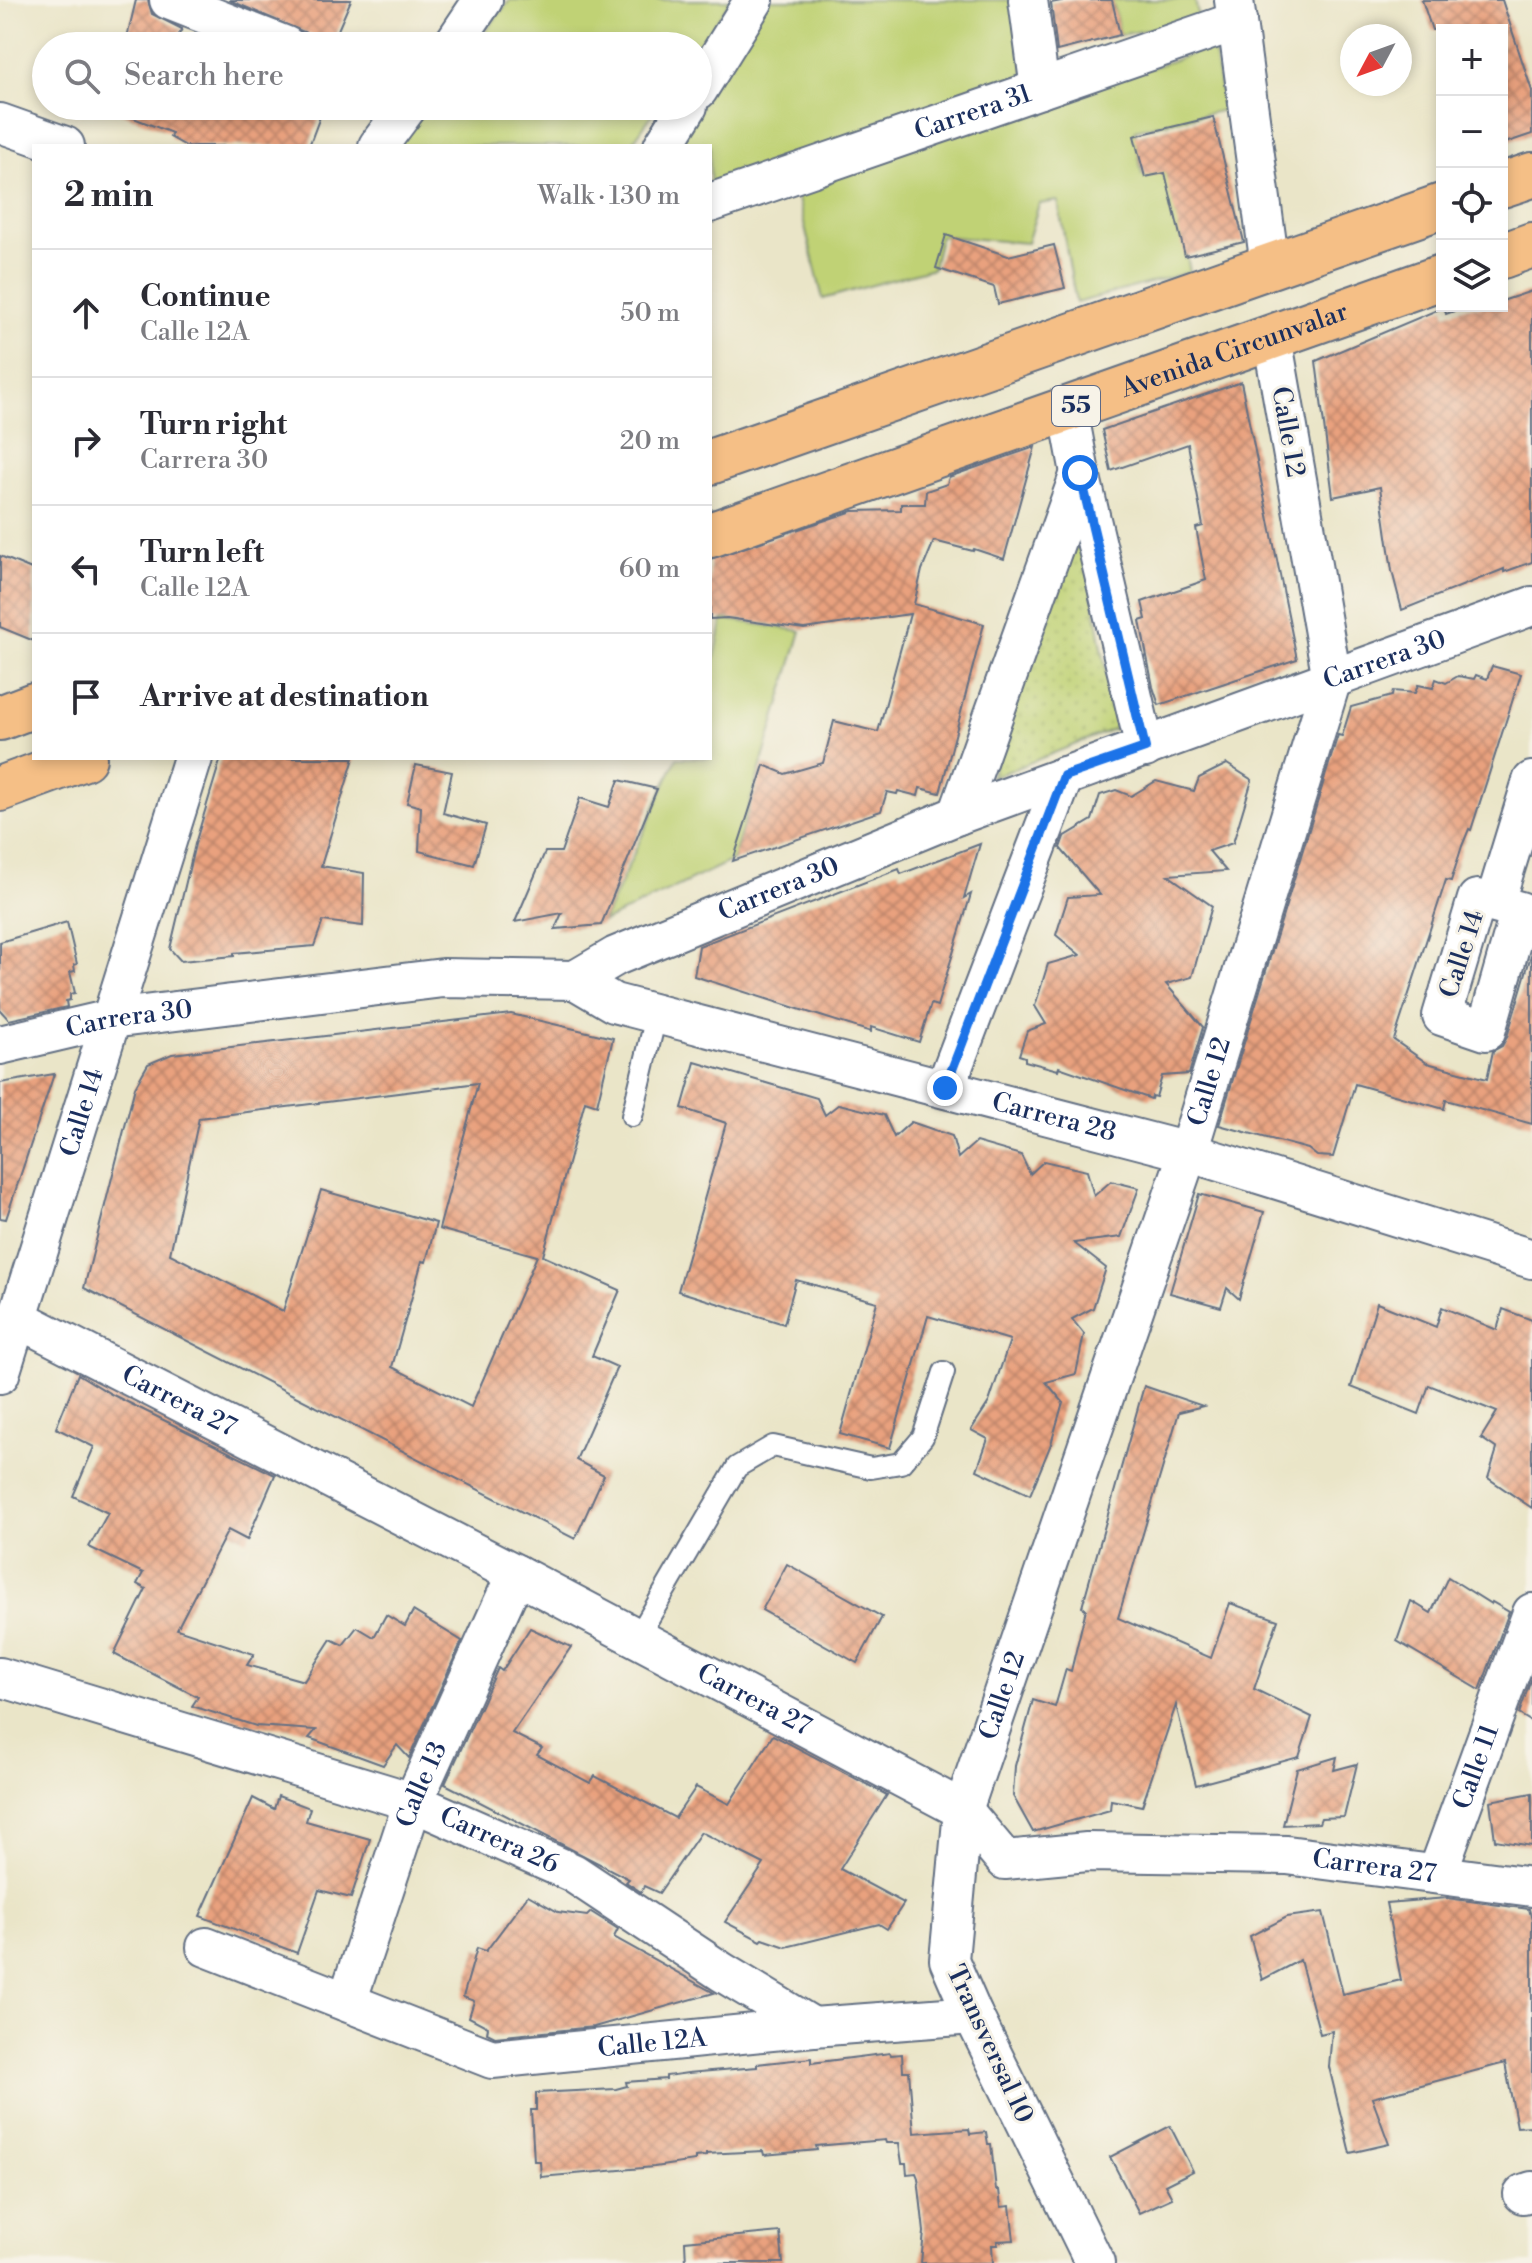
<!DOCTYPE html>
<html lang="en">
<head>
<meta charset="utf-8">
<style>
	body { margin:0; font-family:"Libre Bodoni",serif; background:#f2f2f3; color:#2b2b33 }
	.controls { position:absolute; right:24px; top:24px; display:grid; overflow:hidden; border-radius:0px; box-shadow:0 4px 12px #0003 }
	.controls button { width:72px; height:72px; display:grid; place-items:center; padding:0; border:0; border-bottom:2px solid #e1e1e2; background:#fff; color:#2b2b33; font:40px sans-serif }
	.compass { position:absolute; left:1340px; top:24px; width:72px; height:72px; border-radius:50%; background:#fff; box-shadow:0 4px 12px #0003; rotate:229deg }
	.stop { position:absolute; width:24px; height:24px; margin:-18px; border:6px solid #1a73e8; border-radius:50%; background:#fff }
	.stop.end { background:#1a73e8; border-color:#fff; box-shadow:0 2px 8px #0008 }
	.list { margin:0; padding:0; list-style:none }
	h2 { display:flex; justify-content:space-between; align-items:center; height:104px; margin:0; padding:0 32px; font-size:34px }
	h2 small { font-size:26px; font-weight:400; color:#7c7c81 }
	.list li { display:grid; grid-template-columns:52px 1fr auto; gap:24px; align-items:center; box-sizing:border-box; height:128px; padding:0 32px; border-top:2px solid #e1e1e2 }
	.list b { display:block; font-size:30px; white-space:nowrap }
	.list p { margin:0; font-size:26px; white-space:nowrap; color:#7c7c81 }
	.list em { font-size:26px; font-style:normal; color:#7c7c81 }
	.icon { flex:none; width:44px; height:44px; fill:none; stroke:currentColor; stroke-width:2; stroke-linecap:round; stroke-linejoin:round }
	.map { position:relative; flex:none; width:1532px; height:2263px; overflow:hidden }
	.search { position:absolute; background:#fff; box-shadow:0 4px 12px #0003; left:32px; top:32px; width:680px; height:88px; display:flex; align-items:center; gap:20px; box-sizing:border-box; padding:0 28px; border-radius:44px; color:#7c7c81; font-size:30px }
	.panel { position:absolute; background:#fff; box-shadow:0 4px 12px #0003; left:32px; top:144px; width:680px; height:616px; border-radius:0px }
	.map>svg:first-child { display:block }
	.green { fill:#c0d274; stroke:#6e8069; stroke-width:2 }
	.park { fill:url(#park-dots); stroke:#6e8069; stroke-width:2 }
	.building { fill:url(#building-cross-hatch); fill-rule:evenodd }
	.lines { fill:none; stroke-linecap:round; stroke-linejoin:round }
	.service-casing { stroke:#636f83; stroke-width:24 }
	.minor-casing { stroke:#636f83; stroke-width:42 }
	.trunk-casing { stroke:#636f83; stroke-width:48 }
	.service { stroke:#fff; stroke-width:20 }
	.minor { stroke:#fff; stroke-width:38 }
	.trunk { stroke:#f5bf86; stroke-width:44 }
	.route { stroke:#1a73e8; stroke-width:10 }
	.labels { text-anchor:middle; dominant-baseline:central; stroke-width:6; stroke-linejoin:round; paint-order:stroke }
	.shield { fill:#f7f3e8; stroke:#5d6a87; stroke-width:2 }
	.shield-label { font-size:24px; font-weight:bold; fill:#1b2f5e }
	.street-label { font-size:26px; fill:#1b2f5e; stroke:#f7f3e8 }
</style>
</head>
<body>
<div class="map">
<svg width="1532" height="2263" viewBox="0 0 1532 2263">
	<defs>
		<pattern id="park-dots" width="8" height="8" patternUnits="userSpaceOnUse" patternTransform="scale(2)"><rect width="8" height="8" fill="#c0d274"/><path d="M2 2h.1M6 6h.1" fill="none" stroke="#a4b567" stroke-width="1.8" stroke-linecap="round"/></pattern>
		<pattern id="building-cross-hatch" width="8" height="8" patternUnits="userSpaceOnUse" patternTransform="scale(2)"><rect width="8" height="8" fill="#e9a17e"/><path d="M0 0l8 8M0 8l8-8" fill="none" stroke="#bc846a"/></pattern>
	</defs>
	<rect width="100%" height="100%" fill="#f7f3e8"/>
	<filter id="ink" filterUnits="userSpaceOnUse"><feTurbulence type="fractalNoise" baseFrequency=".0125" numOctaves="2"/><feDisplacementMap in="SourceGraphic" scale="16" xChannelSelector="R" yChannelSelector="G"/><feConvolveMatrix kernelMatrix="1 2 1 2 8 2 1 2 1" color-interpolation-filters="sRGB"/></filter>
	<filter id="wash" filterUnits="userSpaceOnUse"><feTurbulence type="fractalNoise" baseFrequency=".006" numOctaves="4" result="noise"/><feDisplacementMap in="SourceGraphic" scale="32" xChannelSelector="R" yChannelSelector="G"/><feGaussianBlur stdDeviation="1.8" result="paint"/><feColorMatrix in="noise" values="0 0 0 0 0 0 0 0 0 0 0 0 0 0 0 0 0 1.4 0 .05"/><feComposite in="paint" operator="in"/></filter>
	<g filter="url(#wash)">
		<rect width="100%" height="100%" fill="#eae5c8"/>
		<g class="green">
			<path d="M510,0H731L698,47L474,46Z"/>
			<path d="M768,0H1014L1026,85L710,197V146H673Z"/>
			<path d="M1112,0H1195L1199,19L1120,35Z"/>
			<path d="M1213,47L1224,110L1135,130L1142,175L1170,169L1190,272L1076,303L1058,201L1039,204L1027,243L940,236L933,268L823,299L795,187Z"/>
			<path d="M427,106H658L630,146H396Z"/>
			<path d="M723,619L801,631L733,860L603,922L677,758H710V681Z"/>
		</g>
		<path class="park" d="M1082,533L1116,728L991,778L1063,538Z"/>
		<g id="blocks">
			<g class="building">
				<path d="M136,0H148L152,14L182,29L173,46H125Z"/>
				<path d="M229,0H351L332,44Z"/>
				<path d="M1066,0H1112L1120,35L1057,51L1051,3Z"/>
				<path d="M1422,0H1502L1532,91V134L1502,144V30H1432Z"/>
				<path d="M109,106H324L309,146H186L170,137L172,133L108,108Z"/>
				<path d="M1213,117L1244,242L1185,256L1165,173L1145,177L1134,136Z"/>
				<path d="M946,235L1008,256L1054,245L1065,288L998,304L994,287L936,268Z"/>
				<path d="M1532,291V562L1504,572V569L1402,610L1392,571L1380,487L1333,497L1316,361L1444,307L1446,314L1468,306H1502V301Z"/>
				<path d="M1241,382L1297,659L1159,705L1153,687L1140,621L1146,619L1142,602L1206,580L1196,528L1203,526L1188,444L1111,471L1102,430Z"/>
				<path d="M1035,447L1004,559L974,549L973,551L934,541L922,570L914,604L984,624L940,793L920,788L918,796L898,791L897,794L887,792L881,811L733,861L764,765L785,774L823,763L834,721L878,732L910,614L804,629L727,618L710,619V559L853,511L901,510V504H925L926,491L947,484L949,477Z"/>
				<path d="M0,556L34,570V641L0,627Z"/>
				<path d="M1492,666L1521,674L1471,830L1469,829L1462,846L1451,881L1446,880L1394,1040L1427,1063L1487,1079L1493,1051L1502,1046L1507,1037L1532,952V1124L1446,1100L1444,1109L1355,1084L1333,1157L1317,1156L1308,1149L1219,1125L1336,741L1338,735L1342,736L1351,707L1392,696L1393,691L1415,693L1418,685L1433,688L1436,679L1446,683L1458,676L1474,679L1476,675L1487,679Z"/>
				<path d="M221,758H354L321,866L364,873L363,926L323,921L314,946L234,953V956L181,961L170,949L195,844Z"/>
				<path d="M1227,764L1252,780L1233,843L1209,851L1226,871L1168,875L1212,906L1192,977L1166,984L1203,1027L1189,1074L1162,1076L1156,1097L1152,1096L1151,1099L1059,1067L1058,1070L1025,1061V1057L1019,1055L1027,1031L1046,1024L1035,1006L1048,964L1080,955L1056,935L1068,897L1100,895L1060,848L1064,837L1092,820L1100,795L1116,790L1131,796L1156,781L1194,791L1199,778Z"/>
				<path d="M416,765L452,772L443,813L486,825L474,865L419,851L421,807L407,803Z"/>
				<path d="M619,780L657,789L601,925L555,929L562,913L515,922L545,852H561L580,798L609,807Z"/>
				<path d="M980,844L964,898L971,894L944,983L937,1006L931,1004L919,1042L871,1027V1032L694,976L699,946L899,869L901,874Z"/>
				<path d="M67,922L77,964L74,965L75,971L70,972L75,993L70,994V1000L66,1001L67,1007L9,1020L0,1010V942Z"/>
				<path d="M511,1014L613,1038L597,1105L585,1101L543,1256L620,1290L592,1356L617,1367L576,1460L604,1475L575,1539L84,1288L135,1087L148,1064L172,1054ZM478,1083L439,1229L537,1256L471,1407L392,1367L422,1261L426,1262L436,1223L321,1190L283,1311L170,1254L199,1118Z"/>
				<path d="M695,1062L817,1098L825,1115L839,1104L884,1115L894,1137L911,1122L952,1136L958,1158L976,1142L1021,1155L1030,1174L1044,1161L1087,1171L1094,1196L1111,1181L1139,1188L1121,1237L1074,1243L1106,1268L1093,1308L1072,1319L1084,1334L1076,1374L1046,1382L1063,1402L1051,1444L1030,1495L977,1470L988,1439L971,1430L989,1402L1010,1340L928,1316L890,1448L840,1434L877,1302L796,1280L784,1324L678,1291L726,1123L682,1108Z"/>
				<path d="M54,1074L6,1219L0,1218V1083Z"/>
				<path d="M1199,1194L1264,1212L1239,1299L1227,1288L1221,1307L1170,1293Z"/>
				<path d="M1377,1303L1436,1327L1442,1307L1497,1330L1503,1309L1532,1320V1508L1488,1478L1497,1449L1481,1438L1497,1412L1429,1385L1419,1414L1351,1387Z"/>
				<path d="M78,1374L111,1394L275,1475L247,1540L228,1530L177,1629L254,1654L247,1665L304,1681L331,1639L343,1645L357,1627L374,1637L386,1615L405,1626L413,1611L462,1641L409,1758L397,1745L383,1765L309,1738L316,1730L256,1726L192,1706L198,1697L114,1654L146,1589L137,1584L143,1573L89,1547L108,1513L73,1496L94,1447L56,1428Z"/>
				<path d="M1144,1386L1203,1406L1179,1412L1118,1618L1211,1658L1230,1603L1278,1620L1254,1689L1312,1717L1299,1757L1196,1785L1176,1705L1142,1806L1111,1800L1110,1810L1033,1832L1013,1796L1015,1766L1033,1700L1055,1707L1066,1669L1071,1671L1086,1609L1082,1607Z"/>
				<path d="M787,1564L882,1617L857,1663L762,1610Z"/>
				<path d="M1448,1577L1491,1604L1492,1602L1509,1612L1480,1690L1397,1641L1411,1601L1431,1613Z"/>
				<path d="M530,1628L571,1647L512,1733L542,1748L537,1755L590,1783L595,1776L675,1818L696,1787L729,1804L773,1735L887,1795L840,1869L904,1903L887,1929L879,1924L786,1947L763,1939L761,1941L725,1922L764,1864L701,1832L659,1893L644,1886L641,1892L626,1882L629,1879L445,1784L498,1668L502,1671Z"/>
				<path d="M1532,1677V1722L1519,1714Z"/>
				<path d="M1337,1757L1334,1770L1357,1764L1344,1817L1321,1818L1319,1823L1283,1825L1297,1769Z"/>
				<path d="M1532,1793V1846L1495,1840L1490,1801Z"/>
				<path d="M278,1796L310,1808L306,1821L370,1839L351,1898L319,1890L297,1953L200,1916L253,1798L274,1809Z"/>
				<path d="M528,1895L558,1912L587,1916L591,1912L618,1929L614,1937L714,1993L594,2027L495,2037L487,2033L488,2027L469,2017L474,2001L463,1997L477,1948L486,1951Z"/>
				<path d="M1447,1898L1529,1909L1532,1920V2126L1517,2127L1505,2063L1372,2098L1389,2144L1350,2153L1329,2067L1332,2031L1320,2034L1300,1960L1262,1980L1250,1936L1287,1917L1323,1912L1343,1994L1401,1980L1386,1903Z"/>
				<path d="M890,2053L891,2055L902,2054L903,2071H909L914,2133L969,2129L970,2134L986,2132L988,2144H991L996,2190H999L1001,2207L1010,2206L1014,2240L997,2241L998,2245H992L993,2263H921L924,2232L918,2178L916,2173L907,2174L906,2163H902L899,2143H886L885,2140L816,2146L817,2150L764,2155L763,2151L706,2154V2156L695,2157V2161L654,2167L541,2177L540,2161H534L531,2110H536V2093L616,2089L627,2086L626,2082L666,2079V2076L688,2073L757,2067V2064L811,2058V2063Z"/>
				<path d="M1170,2126L1193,2171L1165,2185L1172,2198L1139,2213L1110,2157Z"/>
				<path d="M780,2232L783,2263H686L685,2241Z"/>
			</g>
		</g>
	</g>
	<g filter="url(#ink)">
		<use href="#blocks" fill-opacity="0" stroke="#636f83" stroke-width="2"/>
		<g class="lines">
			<g class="service-casing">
				<g id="service">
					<path d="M632,1116L657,1012"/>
					<path d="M636,1640L737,1467L773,1446L871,1468L901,1463L923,1437L944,1372"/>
				</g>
			</g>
			<g class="minor-casing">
				<g id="minor">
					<path d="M169,0L286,46"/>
					<path d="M1028,0L1040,89"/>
					<path d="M1234,0L1270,266"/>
					<path d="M452,46L483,0"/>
					<path d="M698,90L754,0"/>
					<path d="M0,123L65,146"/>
					<path d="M378,146L408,106"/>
					<path d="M663,146L688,106"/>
					<path id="s1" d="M710,203L1237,21"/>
					<path d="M1068,409L1080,473L1145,748"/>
					<path d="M958,815L1080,473"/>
					<path d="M1477,899L1520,911L1486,1031L1442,1016Z"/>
					<path d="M1495,902L1532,781"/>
					<path id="s2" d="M575,980L614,1003L1188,1152L1532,1259"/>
					<path id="s3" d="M0,1045L111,1019L443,978L575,980L616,956L958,815L1532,606"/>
					<path d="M945,1088L1064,776"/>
					<path id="s4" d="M17,1318L516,1574L963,1810L1005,1860L1087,1852L1287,1855L1532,1887"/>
					<path id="s5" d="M0,1374L193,758"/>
					<path id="s6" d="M0,1677L413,1802L573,1873L722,1972L813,2027"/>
					<path id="s7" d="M1437,1874L1532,1613"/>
					<path id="s8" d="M206,1947L492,2059L813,2027L973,2015"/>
					<path id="s9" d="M347,2002L413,1802L516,1574"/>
					<path d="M1523,2194L1532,2191"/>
					<path id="s10" d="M1095,2263L973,2015L949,1960L963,1810L1188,1152L1332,679L1272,337"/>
				</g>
			</g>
			<g class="trunk-casing">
				<g id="trunk">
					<path d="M1502,185L1532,175"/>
					<path d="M1502,256L1532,245"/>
					<path d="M710,462L1442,206"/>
					<path id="s11" d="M710,535L1442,277"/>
					<path d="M0,718L34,705"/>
					<path d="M0,789L84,758"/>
				</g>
			</g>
			<use href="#service" class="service"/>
			<use href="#minor" class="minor"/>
			<use href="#trunk" class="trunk"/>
		</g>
	</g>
	<g class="lines" filter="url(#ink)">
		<path class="route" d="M945,1088L1064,776L1145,748L1080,473"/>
	</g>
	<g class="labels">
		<rect class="shield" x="1052" y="386" width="48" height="40" rx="6"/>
		<g class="shield-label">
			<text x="1076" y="406">55</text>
		</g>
		<g class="street-label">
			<text stroke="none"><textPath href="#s1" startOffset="278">Carrera 31</textPath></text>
			<text stroke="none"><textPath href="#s11" startOffset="556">Avenida Circunvalar</textPath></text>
			<text transform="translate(1288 432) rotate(80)">Calle 12</text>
			<text stroke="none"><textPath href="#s3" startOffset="1452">Carrera 30</textPath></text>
			<text stroke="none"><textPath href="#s3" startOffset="804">Carrera 30</textPath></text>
			<text transform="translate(1462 954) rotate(-72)">Calle 14</text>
			<text stroke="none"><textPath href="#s3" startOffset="132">Carrera 30</textPath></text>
			<text stroke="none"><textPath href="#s10" startOffset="1256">Calle 12</textPath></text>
			<text stroke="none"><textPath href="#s5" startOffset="274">Calle 14</textPath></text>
			<text stroke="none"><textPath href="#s2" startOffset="500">Carrera 28</textPath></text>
			<text stroke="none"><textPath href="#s4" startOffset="182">Carrera 27</textPath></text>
			<text stroke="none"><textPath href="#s10" startOffset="608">Calle 12</textPath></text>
			<text stroke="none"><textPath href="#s4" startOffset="830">Carrera 27</textPath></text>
			<text stroke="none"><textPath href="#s7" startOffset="114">Calle 11</textPath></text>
			<text stroke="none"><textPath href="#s9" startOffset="230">Calle 13</textPath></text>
			<text stroke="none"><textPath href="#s6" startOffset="526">Carrera 26</textPath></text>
			<text stroke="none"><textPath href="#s4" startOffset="1502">Carrera 27</textPath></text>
			<text stroke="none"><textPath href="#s8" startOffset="468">Calle 12A</textPath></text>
			<text transform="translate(990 2044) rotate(65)">Transversal 10</text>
		</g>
	</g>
</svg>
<div class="controls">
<button>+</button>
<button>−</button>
<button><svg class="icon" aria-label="locate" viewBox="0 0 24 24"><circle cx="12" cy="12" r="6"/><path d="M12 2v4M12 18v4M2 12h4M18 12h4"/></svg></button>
<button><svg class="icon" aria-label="layers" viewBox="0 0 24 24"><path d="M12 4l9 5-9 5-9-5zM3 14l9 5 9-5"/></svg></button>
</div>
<svg class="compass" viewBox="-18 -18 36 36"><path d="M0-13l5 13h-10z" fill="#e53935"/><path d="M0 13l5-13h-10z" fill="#7c7c81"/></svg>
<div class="stop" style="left:1080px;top:473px"></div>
<div class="stop end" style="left:945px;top:1088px"></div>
<div class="search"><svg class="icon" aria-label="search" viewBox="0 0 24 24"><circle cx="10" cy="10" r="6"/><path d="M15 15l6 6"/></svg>Search here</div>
<section class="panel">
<h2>2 min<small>Walk · 130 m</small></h2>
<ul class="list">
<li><svg class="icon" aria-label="ahead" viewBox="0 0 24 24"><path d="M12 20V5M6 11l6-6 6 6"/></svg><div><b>Continue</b><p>Calle 12A</p></div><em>50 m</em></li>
<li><svg class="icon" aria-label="right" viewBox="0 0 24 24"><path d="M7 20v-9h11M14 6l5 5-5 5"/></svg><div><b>Turn right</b><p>Carrera 30</p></div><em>20 m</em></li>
<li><svg class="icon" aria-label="left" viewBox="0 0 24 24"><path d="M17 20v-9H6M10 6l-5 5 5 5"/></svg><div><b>Turn left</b><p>Calle 12A</p></div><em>60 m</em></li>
<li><svg class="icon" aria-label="arrive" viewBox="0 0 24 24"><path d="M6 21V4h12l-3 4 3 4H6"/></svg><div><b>Arrive at destination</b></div></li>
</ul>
</section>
</div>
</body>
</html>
